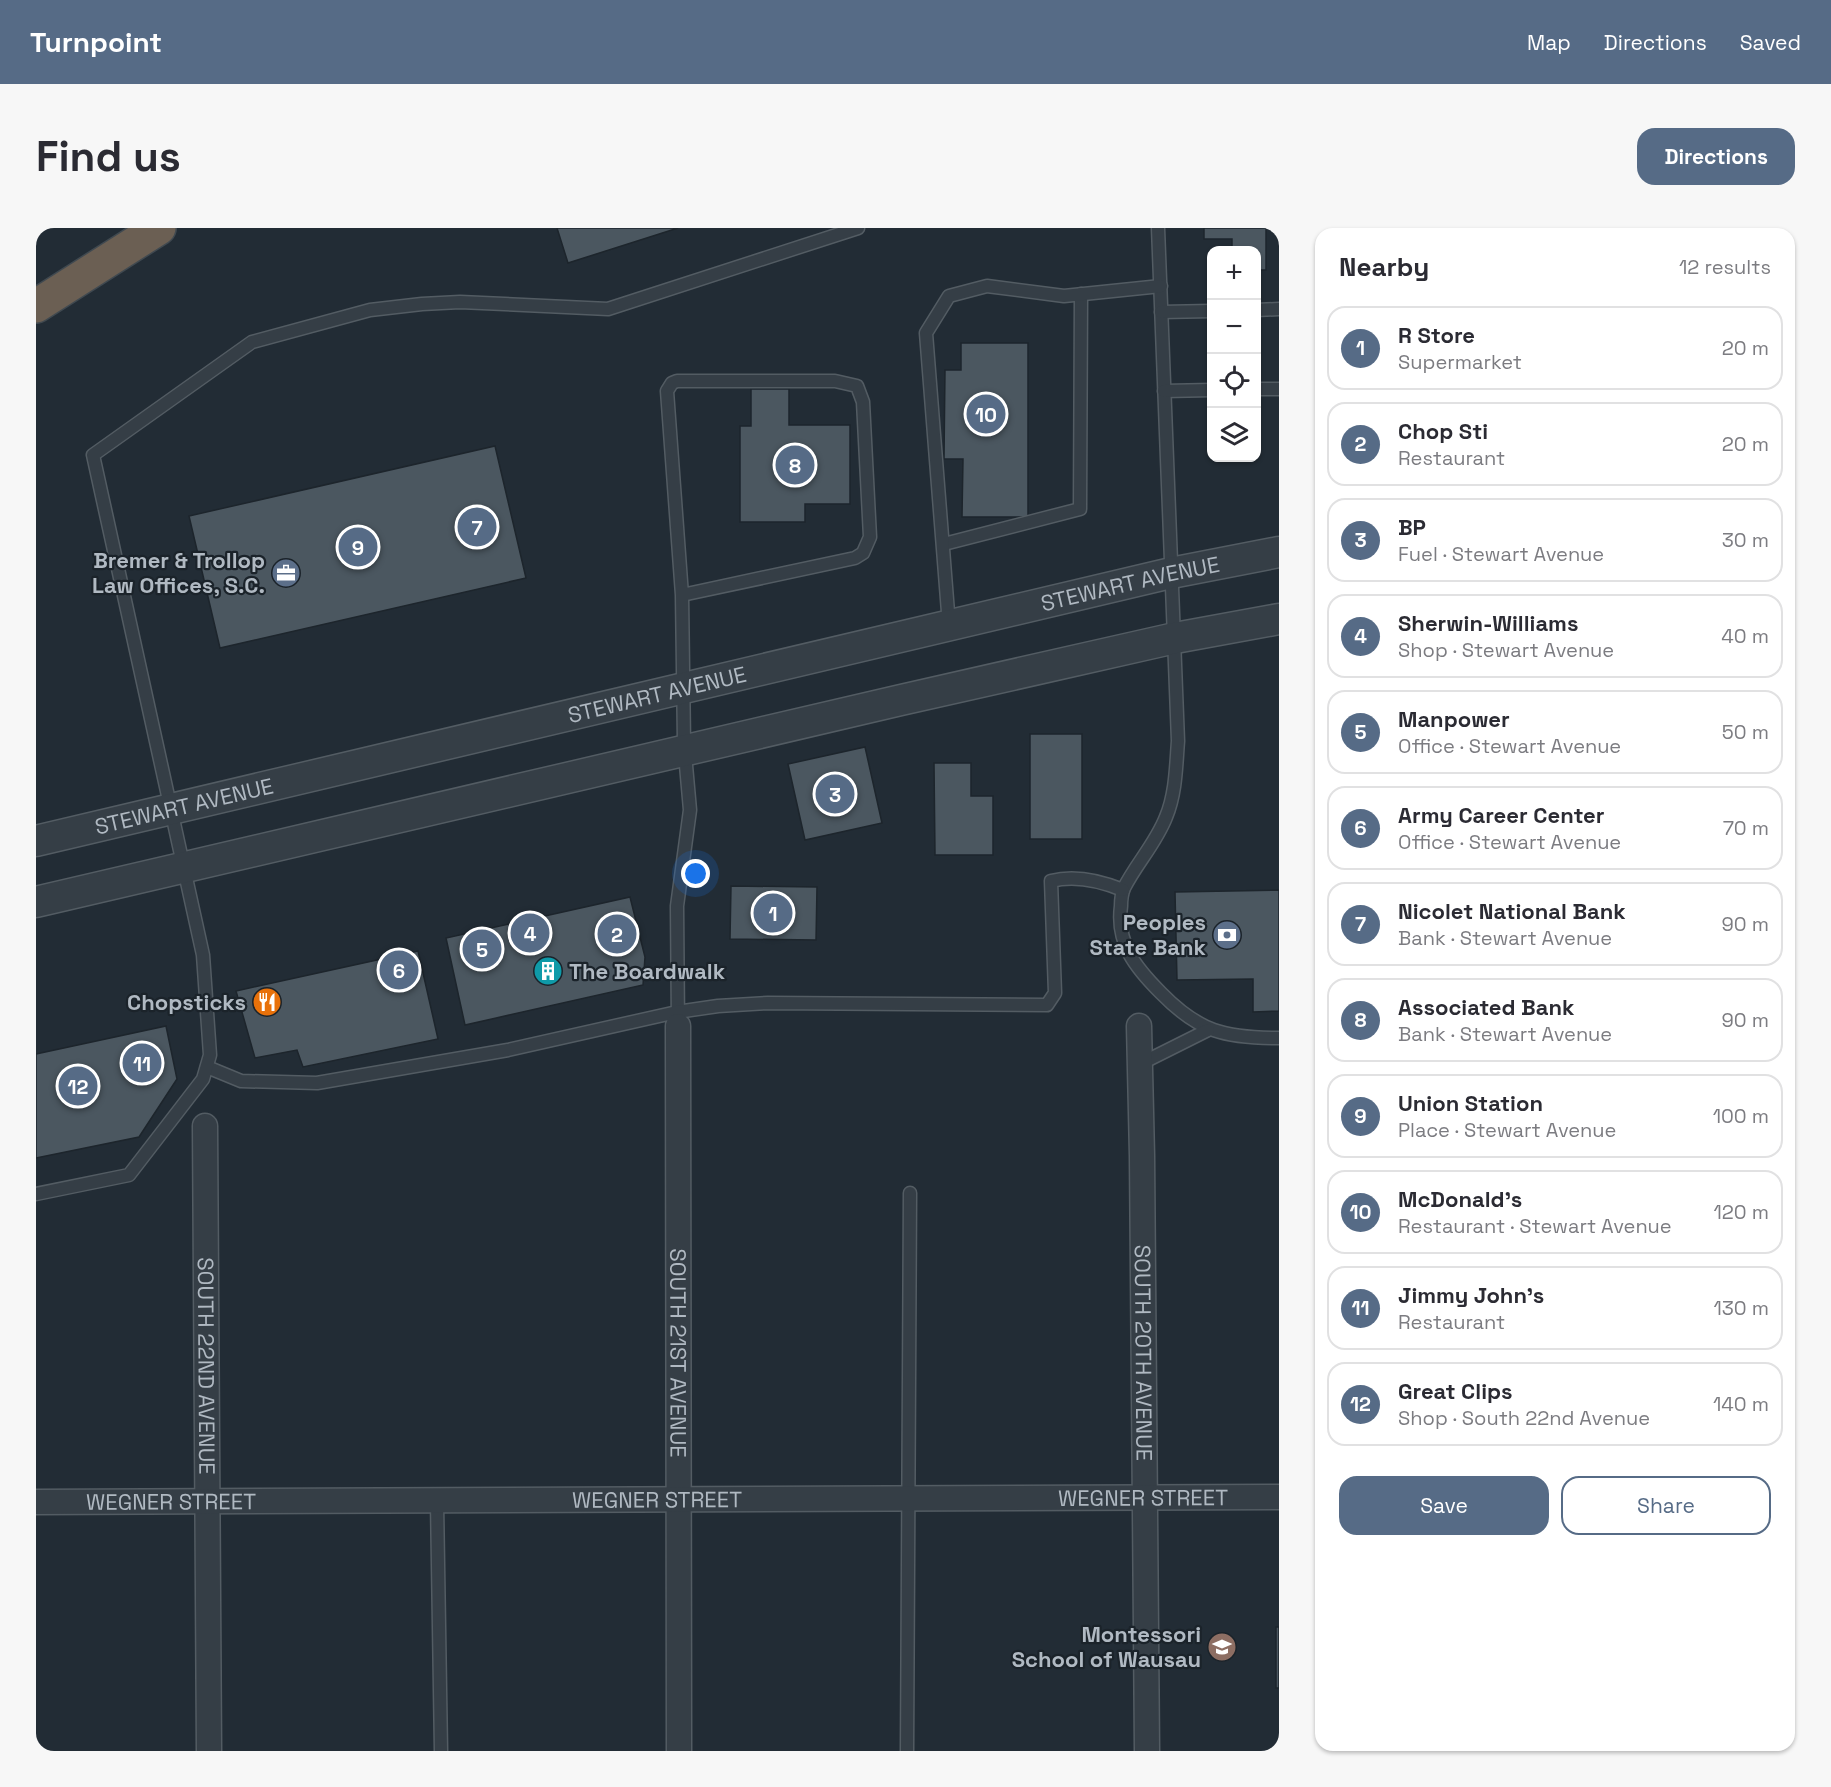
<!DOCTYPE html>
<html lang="en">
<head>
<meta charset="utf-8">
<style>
	body { margin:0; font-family:"Space Grotesk",sans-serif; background:#f7f7f7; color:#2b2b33 }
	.controls { position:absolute; right:18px; top:18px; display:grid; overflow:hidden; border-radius:12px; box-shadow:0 2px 4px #0004 }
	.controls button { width:54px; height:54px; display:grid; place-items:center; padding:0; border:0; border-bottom:2px solid #e1e1e2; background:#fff; color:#2b2b33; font:30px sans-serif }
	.you { position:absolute; left:660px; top:646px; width:21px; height:21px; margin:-15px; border:4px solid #fff; border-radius:50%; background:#1a73e8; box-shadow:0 0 0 9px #1a73e833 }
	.badge { display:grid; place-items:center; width:39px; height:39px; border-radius:50%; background:#566b86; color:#fff; font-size:20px; font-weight:700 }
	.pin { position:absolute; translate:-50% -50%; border:3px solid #fff; box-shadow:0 2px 6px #0006 }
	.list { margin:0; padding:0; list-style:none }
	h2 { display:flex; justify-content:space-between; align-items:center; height:78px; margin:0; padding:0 24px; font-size:26px }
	h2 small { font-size:20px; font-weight:400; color:#7c7c81 }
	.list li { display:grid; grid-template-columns:39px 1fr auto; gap:18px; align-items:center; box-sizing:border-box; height:84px; margin:0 12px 12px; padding:0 12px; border:2px solid #e1e1e2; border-radius:18px }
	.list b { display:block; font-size:22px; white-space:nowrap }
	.list p { margin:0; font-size:20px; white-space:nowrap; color:#7c7c81 }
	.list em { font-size:20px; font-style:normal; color:#7c7c81 }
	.actions { display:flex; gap:12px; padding:18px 24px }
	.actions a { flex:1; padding:14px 0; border:2px solid #566b86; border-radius:18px; text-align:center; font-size:21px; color:#566b86 }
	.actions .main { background:#566b86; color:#fff }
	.icon { flex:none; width:33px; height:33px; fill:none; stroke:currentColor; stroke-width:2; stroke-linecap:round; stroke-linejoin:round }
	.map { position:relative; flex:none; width:1243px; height:1523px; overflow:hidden; border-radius:18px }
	header { display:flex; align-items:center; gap:36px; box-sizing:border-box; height:84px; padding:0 30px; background:#566b86; color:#fff }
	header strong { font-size:28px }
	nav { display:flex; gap:33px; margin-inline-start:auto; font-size:21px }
	.intro { display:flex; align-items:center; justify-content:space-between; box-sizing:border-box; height:144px; padding:0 36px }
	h1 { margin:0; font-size:42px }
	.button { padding:15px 27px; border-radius:18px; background:#566b86; color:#fff; font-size:21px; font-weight:700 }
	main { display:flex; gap:36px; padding:0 36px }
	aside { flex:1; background:#fff; border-radius:18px; box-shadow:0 2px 4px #0004 }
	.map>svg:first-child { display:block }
	.building { fill:#4b5760; stroke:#1d252c; stroke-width:1.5 }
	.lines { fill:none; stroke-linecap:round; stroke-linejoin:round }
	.service-casing { stroke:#535c63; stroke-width:15 }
	.minor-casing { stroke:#535c63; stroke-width:27 }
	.tertiary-casing { stroke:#535c63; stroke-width:33 }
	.motorway-casing { stroke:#404950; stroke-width:36 }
	.service { stroke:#353e46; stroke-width:12 }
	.minor { stroke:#353e46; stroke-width:24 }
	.tertiary { stroke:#353e46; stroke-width:30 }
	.motorway { stroke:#6b5f53; stroke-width:33 }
	.labels { text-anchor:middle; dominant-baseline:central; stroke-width:4.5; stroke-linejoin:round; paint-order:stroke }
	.poi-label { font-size:22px; font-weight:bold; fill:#b0b9c2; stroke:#1b232a; text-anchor:end }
	.street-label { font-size:22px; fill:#b0b9c2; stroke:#1b232a }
</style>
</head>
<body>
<header>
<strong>Turnpoint</strong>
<nav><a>Map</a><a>Directions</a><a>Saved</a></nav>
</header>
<div class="intro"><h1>Find us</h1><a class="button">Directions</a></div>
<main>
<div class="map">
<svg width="1243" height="1523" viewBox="0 0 1243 1523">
	<rect width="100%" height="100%" fill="#222c35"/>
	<g class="building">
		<path d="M521,0H642L532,35Z"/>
		<path d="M1168,0H1230V42H1220V22H1196V11H1168Z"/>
		<path d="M925,115H992V289H926L927,231H908L909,142H925Z"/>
		<path d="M715,161H753V197H814V276H769V294H704V198H715Z"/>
		<path d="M459,218L490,350L184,420L153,288Z"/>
		<rect x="994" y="506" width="52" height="105"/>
		<path d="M829,519L846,595L769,612L752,536Z"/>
		<path d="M898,535H935V568H957V627H899Z"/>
		<path d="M695,658L781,659L780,712L694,711Z"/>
		<path d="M1243,662V783L1217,784V751L1141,752L1139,664Z"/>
		<path d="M594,669L609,729L607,757L429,797L410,710Z"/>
		<path d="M382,723L402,811L267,839L261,822L219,830L200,763Z"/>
		<path d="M130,798L141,851L103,909L0,930V826Z"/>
		<rect x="1240" y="1399" width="3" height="61"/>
	</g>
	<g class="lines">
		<g class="service-casing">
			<g id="service">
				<path d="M1122,0L1142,513C1140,538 1140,565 1130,589C1120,615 1100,636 1088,660C1086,665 1085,672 1085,678C1080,716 1100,740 1125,765C1163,804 1189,810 1243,810"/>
				<path d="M1220,82L1243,81"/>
				<path d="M1125,84L1176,83"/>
				<path d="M1220,161H1243"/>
				<path d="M1128,163L1176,162"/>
				<path d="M908,316L1044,281L1045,66"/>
				<path d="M913,397L890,105L913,68L951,58L1028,68L1125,58"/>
				<path d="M642,798L641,678L654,582L648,515L646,367L631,163L636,155L641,153H799L821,158L827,174L834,309L827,325L819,330L646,367"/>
				<path d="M1104,836L1172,802"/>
				<path d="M171,839L205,853L281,855L472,822L641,784L682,778L732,775L1011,777L1019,765L1015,653C1038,647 1065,653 1087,662"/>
				<path d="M0,966L93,947L167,851L174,827L167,727L57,227L216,114L334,82L386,76L424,74L572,81L822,0"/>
				<path d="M401,1274L405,1523"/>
				<path d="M871,1523L874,965"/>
			</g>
		</g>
		<g class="minor-casing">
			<g id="minor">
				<path id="s1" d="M642,798L643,1523"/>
				<path id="s2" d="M1103,798L1106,928L1111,1523"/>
				<path id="s3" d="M169,898L173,1523"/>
				<path id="s4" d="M0,1274L1243,1269"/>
			</g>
		</g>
		<g class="tertiary-casing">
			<g id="tertiary">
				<path id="s5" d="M0,613L1135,345L1243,324"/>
				<path d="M0,674L865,472L1139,410L1243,391"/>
			</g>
		</g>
		<g class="motorway-casing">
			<path id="motorway" d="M0,78L123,0"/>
		</g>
		<use href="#service" class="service"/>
		<use href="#minor" class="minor"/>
		<use href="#tertiary" class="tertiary"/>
		<use href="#motorway" class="motorway"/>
	</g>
	<defs>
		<g id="office-disc" transform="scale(1.5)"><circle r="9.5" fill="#5c6f8a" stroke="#1b232a"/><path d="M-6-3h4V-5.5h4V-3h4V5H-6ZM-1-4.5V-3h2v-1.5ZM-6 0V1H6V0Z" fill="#fff"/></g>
		<g id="bank-disc" transform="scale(1.5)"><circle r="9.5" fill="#5c6f8a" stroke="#1b232a"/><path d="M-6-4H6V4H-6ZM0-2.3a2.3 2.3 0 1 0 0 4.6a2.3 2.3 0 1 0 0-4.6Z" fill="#fff"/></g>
		<g id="building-disc" transform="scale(1.5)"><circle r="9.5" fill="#0f9aa8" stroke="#1b232a"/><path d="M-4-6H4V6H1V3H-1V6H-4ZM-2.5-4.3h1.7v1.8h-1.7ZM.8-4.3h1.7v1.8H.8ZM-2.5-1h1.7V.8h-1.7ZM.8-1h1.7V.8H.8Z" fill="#fff"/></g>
		<g id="restaurant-disc" transform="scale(1.5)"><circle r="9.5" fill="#e8710a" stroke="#1b232a"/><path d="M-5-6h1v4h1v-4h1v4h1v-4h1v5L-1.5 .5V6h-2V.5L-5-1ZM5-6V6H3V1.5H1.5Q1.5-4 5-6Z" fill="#fff"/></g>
		<g id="school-disc" transform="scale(1.5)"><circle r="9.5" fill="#8d6e63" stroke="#1b232a"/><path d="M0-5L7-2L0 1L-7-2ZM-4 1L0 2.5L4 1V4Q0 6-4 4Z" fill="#fff"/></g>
	</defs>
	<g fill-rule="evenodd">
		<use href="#office-disc" x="250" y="345"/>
		<use href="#bank-disc" x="1191" y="707"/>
		<use href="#building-disc" x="512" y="743"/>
		<use href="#restaurant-disc" x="231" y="774"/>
		<use href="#school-disc" x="1186" y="1419"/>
	</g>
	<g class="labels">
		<g class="poi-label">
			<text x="229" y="332">Bremer &amp; Trollop<tspan x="229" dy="25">Law Offices, S.C.</tspan></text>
			<text x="1170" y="694">Peoples<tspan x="1170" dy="25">State Bank</tspan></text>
			<text x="533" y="743" text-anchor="start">The Boardwalk</text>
			<text x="210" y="774">Chopsticks</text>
			<text x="1165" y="1406">Montessori<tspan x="1165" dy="25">School of Wausau</tspan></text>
		</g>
		<g class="street-label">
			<text stroke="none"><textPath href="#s5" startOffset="1124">STEWART AVENUE</textPath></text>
			<text stroke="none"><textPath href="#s5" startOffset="638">STEWART AVENUE</textPath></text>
			<text stroke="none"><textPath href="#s5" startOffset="152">STEWART AVENUE</textPath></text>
			<text stroke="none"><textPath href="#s1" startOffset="327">SOUTH 21ST AVENUE</textPath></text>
			<text stroke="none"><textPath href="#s2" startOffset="327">SOUTH 20TH AVENUE</textPath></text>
			<text stroke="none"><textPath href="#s3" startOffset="240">SOUTH 22ND AVENUE</textPath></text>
			<text stroke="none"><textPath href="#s4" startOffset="1107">WEGNER STREET</textPath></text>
			<text stroke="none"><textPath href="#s4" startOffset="621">WEGNER STREET</textPath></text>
			<text stroke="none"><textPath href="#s4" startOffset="135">WEGNER STREET</textPath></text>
		</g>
	</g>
</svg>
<div class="controls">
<button>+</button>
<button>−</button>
<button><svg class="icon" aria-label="locate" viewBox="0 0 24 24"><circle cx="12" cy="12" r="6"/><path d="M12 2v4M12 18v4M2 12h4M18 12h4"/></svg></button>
<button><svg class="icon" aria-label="layers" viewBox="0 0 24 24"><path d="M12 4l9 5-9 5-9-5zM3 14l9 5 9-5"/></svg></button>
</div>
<div class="you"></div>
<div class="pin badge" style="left:737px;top:685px">1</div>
<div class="pin badge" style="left:581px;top:706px">2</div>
<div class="pin badge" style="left:799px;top:566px">3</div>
<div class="pin badge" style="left:494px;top:705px">4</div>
<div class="pin badge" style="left:446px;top:721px">5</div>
<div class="pin badge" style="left:363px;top:742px">6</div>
<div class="pin badge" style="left:441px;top:299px">7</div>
<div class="pin badge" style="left:759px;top:237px">8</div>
<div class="pin badge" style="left:322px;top:319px">9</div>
<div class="pin badge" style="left:950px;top:186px">10</div>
<div class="pin badge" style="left:106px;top:835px">11</div>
<div class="pin badge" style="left:42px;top:858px">12</div>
</div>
<aside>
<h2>Nearby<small>12 results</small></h2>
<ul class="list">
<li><span class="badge">1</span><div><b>R Store</b><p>Supermarket</p></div><em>20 m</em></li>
<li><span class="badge">2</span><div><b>Chop Sti</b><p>Restaurant</p></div><em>20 m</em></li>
<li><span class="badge">3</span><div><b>BP</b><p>Fuel · Stewart Avenue</p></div><em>30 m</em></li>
<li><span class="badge">4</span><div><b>Sherwin-Williams</b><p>Shop · Stewart Avenue</p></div><em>40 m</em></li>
<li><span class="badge">5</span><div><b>Manpower</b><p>Office · Stewart Avenue</p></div><em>50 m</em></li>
<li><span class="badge">6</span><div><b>Army Career Center</b><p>Office · Stewart Avenue</p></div><em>70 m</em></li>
<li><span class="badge">7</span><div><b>Nicolet National Bank</b><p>Bank · Stewart Avenue</p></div><em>90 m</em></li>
<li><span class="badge">8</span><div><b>Associated Bank</b><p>Bank · Stewart Avenue</p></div><em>90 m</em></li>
<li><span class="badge">9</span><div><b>Union Station</b><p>Place · Stewart Avenue</p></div><em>100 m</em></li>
<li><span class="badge">10</span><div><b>McDonald's</b><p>Restaurant · Stewart Avenue</p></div><em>120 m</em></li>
<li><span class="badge">11</span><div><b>Jimmy John's</b><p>Restaurant</p></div><em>130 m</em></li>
<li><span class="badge">12</span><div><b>Great Clips</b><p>Shop · South 22nd Avenue</p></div><em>140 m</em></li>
</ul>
<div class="actions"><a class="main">Save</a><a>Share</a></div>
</aside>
</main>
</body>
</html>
